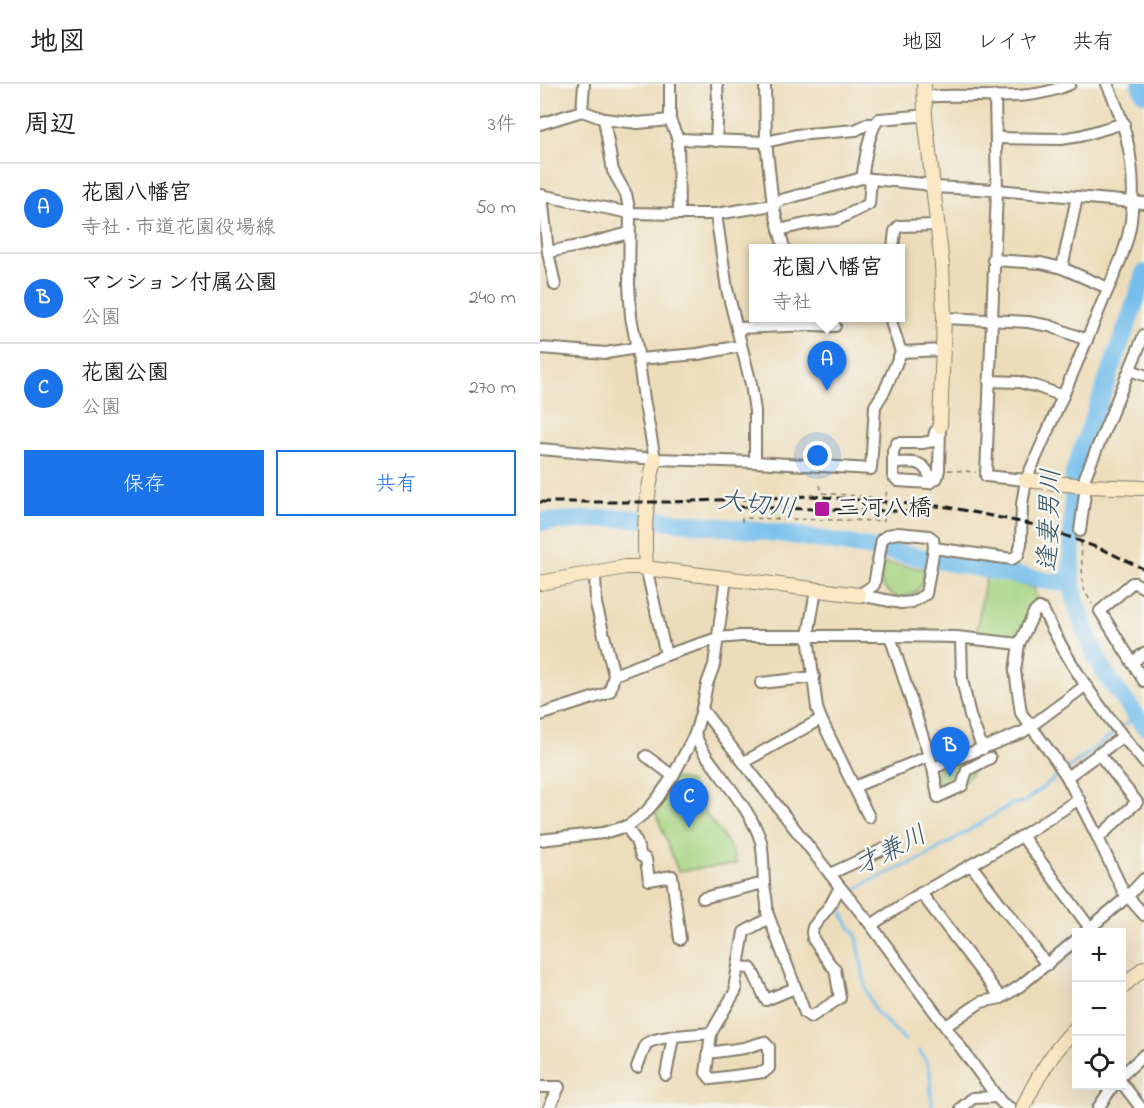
<!DOCTYPE html>
<html lang="ja">
<head>
<meta charset="utf-8">
<style>
	body { margin:0; font-family:"Indie Flower","Klee One",sans-serif; background:#f2f2f2; color:#202124 }
	.controls { position:absolute; right:18px; bottom:18px; display:grid; overflow:hidden; border-radius:0px; box-shadow:0 6px 24px #0002 }
	.controls button { width:54px; height:54px; display:grid; place-items:center; padding:0; border:0; border-bottom:2px solid #e0e0e0; background:#fff; color:#202124; font:30px sans-serif }
	.you { position:absolute; left:278px; top:372px; width:21px; height:21px; margin:-15px; border:4px solid #fff; border-radius:50%; background:#1a73e8; box-shadow:0 0 0 9px #1a73e833 }
	.badge { display:grid; place-items:center; width:39px; height:39px; border-radius:50%; background:#1a73e8; color:#fff; font-size:20px; font-weight:700 }
	.pin { position:absolute; translate:-50% -50px; filter:drop-shadow(0 2px 3px #0008) }
	.pin::after { content:''; position:absolute; top:32px; width:21px; height:18px; background:inherit; clip-path:polygon(0 0,100% 0,50% 100%) }
	.popup { position:absolute; left:209px; top:160px; width:156px; height:78px; box-sizing:border-box; display:grid; place-content:center; border-radius:0px; background:#fff; filter:drop-shadow(0 2px 4px #0005); font-size:20px; white-space:nowrap; color:#757577 }
	.popup b { font-size:22px; color:#202124 }
	.popup::after { content:''; position:absolute; left:50%; top:100%; margin-left:-12px; border:12px solid transparent; border-top-color:#fff }
	.list { margin:0; padding:0; list-style:none }
	h2 { display:flex; justify-content:space-between; align-items:center; height:78px; margin:0; padding:0 24px; font-size:26px }
	h2 small { font-size:20px; font-weight:400; color:#757577 }
	.list li { display:grid; grid-template-columns:39px 1fr auto; gap:18px; align-items:center; box-sizing:border-box; height:90px; padding:0 24px; border-top:2px solid #e0e0e0 }
	.list b { display:block; font-size:22px; white-space:nowrap }
	.list p { margin:0; font-size:20px; white-space:nowrap; color:#757577 }
	.list em { font-size:20px; font-style:normal; color:#757577 }
	.actions { display:flex; gap:12px; padding:18px 24px }
	.actions a { flex:1; padding:14px 0; border:2px solid #1a73e8; border-radius:0px; text-align:center; font-size:21px; color:#1a73e8 }
	.actions .main { background:#1a73e8; color:#fff }
	.icon { flex:none; width:33px; height:33px; fill:none; stroke:currentColor; stroke-width:2; stroke-linecap:round; stroke-linejoin:round }
	.map { position:relative; flex:none; width:604px; height:1024px; overflow:hidden }
	header { display:flex; align-items:center; gap:36px; box-sizing:border-box; height:84px; padding:0 30px; background:#fff; border-bottom:2px solid #e0e0e0 }
	header strong { font-size:28px }
	nav { display:flex; gap:33px; margin-inline-start:auto; font-size:21px }
	main { display:flex }
	aside { flex:1; background:#fff }
	.map>svg:first-child { display:block }
	.green { fill:#a7d481; stroke:#62784e; stroke-width:1.5 }
	.lines { fill:none; stroke-linecap:round; stroke-linejoin:round }
	.stream { stroke:#73beec; stroke-width:3 }
	.river { stroke:#73beec; stroke-width:18 }
	.street-casing { stroke:#847c6b; stroke-width:14 }
	.secondary-casing { stroke:#847c6b; stroke-width:16 }
	.path { stroke:#847c6b; stroke-width:1.5; stroke-dasharray:4.5 4.5; stroke-linecap:butt }
	.street { stroke:#fff; stroke-width:10 }
	.secondary { stroke:#fae7c3; stroke-width:14 }
	.rail { stroke:#1c1c1c; stroke-width:3; stroke-dasharray:9 4.5; stroke-linecap:butt }
	.poi-dot { fill:#b5179e; stroke:#f6f6f2; stroke-width:2 }
	.labels { text-anchor:middle; dominant-baseline:central; stroke-width:5; stroke-linejoin:round; paint-order:stroke }
	.poi-label { font-size:24px; fill:#1c1c1c; stroke:#f6f6f2; text-anchor:start }
	.water-label { font-size:26px; font-style:italic; fill:#3a5565; stroke:#f6f6f2 }
</style>
</head>
<body>
<header>
<strong>地図</strong>
<nav><a>地図</a><a>レイヤ</a><a>共有</a></nav>
</header>
<main>
<aside>
<h2>周辺<small>3件</small></h2>
<ul class="list">
<li><span class="badge">A</span><div><b>花園八幡宮</b><p>寺社 · 市道花園役場線</p></div><em>50 m</em></li>
<li><span class="badge">B</span><div><b>マンション付属公園</b><p>公園</p></div><em>240 m</em></li>
<li><span class="badge">C</span><div><b>花園公園</b><p>公園</p></div><em>270 m</em></li>
</ul>
<div class="actions"><a class="main">保存</a><a>共有</a></div>
</aside>
<div class="map">
<svg width="604" height="1024" viewBox="0 0 604 1024">
	<rect width="100%" height="100%" fill="#f6f6f2"/>
	<filter id="ink" filterUnits="userSpaceOnUse"><feTurbulence type="fractalNoise" baseFrequency=".0167" numOctaves="2"/><feDisplacementMap in="SourceGraphic" scale="12" xChannelSelector="R" yChannelSelector="G"/><feConvolveMatrix kernelMatrix="1 2 1 2 8 2 1 2 1" color-interpolation-filters="sRGB"/></filter>
	<filter id="wash" filterUnits="userSpaceOnUse"><feTurbulence type="fractalNoise" baseFrequency=".008" numOctaves="4" result="noise"/><feDisplacementMap in="SourceGraphic" scale="24" xChannelSelector="R" yChannelSelector="G"/><feGaussianBlur stdDeviation="1.35" result="paint"/><feColorMatrix in="noise" values="0 0 0 0 0 0 0 0 0 0 0 0 0 0 0 0 0 1.4 0 .05"/><feComposite in="paint" operator="in"/></filter>
	<g filter="url(#wash)">
		<rect width="100%" height="100%" fill="#ecddba"/>
		<g class="green">
			<path d="M343,479L384,485V495L381,501L374,510L361,514L354,512L344,504L340,494Z"/>
			<path d="M446,491L494,504L498,518L490,525L477,557L436,550Z"/>
			<path d="M446,667L447,672L421,701L400,710L396,686Z"/>
			<path d="M135,694L150,698L166,730L188,759L197,780L138,787L115,727Z"/>
		</g>
		<g class="lines">
			<g class="stream">
				<path d="M583,642L591,636L599,635"/>
				<path d="M529,684L574,649"/>
				<path d="M310,809L328,798L383,774L472,720L484,718L520,690"/>
				<path d="M304,813L300,822L305,835L317,853L326,906L336,928L365,956"/>
				<path d="M379,967C397,988 387,1001 393,1024"/>
			</g>
			<g class="river">
				<path d="M600,0L604,9"/>
				<path d="M604,189L594,222L534,388L531,488C532,519 553,570 570,597C581,612 593,627 604,642"/>
				<path d="M0,438L72,434L111,435L245,450L321,462L513,498L531,499"/>
			</g>
		</g>
	</g>
	<g filter="url(#ink)">
		<g class="lines">
			<g class="street-casing">
				<g id="street">
					<path d="M130,0V36L138,55L139,130"/>
					<path d="M225,0L226,58L233,121L244,164"/>
					<path d="M455,12L457,106L446,392L486,396"/>
					<path d="M385,13C433,8 484,21 530,0"/>
					<path d="M42,27L44,0"/>
					<path d="M64,35L73,87L86,110L90,129L89,200L91,233L97,264L104,315L115,375"/>
					<path d="M0,40L42,27L64,35L98,39L130,36"/>
					<path d="M456,54L521,55L540,52L584,39"/>
					<path d="M138,55L226,58L256,51L316,46L327,40H335"/>
					<path d="M176,57L178,17L177,0"/>
					<path d="M322,94C325,79 328,47 339,35L377,32H385"/>
					<path d="M0,111L90,129L139,130H176L233,121L241,116L322,94L384,100L393,103L457,106L604,119"/>
					<path d="M2,111L8,168L15,201"/>
					<path d="M176,130L187,205L211,300L215,327V378"/>
					<path d="M239,146L265,140L297,136L329,120L331,95"/>
					<path d="M353,164L355,147L359,142L398,141"/>
					<path d="M8,168L43,161L89,149"/>
					<path d="M453,176L501,179L522,184L568,204"/>
					<path d="M522,184L537,113"/>
					<path d="M269,234L272,241L295,242"/>
					<path d="M404,234L488,238L510,242L547,256"/>
					<path d="M197,244L272,241"/>
					<path d="M0,264L66,269L97,264"/>
					<path d="M361,268L402,266"/>
					<path d="M99,275L158,270L201,262"/>
					<path d="M590,286L604,291"/>
					<path d="M449,297L479,298L498,303L523,312"/>
					<path d="M400,342L399,386L397,394L389,399L358,397L353,392V367L357,359H382L393,357L395,348Z"/>
					<path d="M0,365L115,375L215,378L331,385L335,322L345,306L361,268L352,241L351,234"/>
					<path d="M353,379C375,379 383,374 392,397"/>
					<path d="M540,447L546,402L545,393L604,251"/>
					<path d="M358,449L389,452L393,455L394,464L386,510L372,518L361,519L319,511L334,501L342,455L348,451Z"/>
					<path d="M394,464L472,475L478,471L481,460L482,420L486,396C512,337 538,279 562,219C573,193 587,166 591,137C597,89 588,43 567,0"/>
					<path d="M106,483L126,571"/>
					<path d="M55,489L56,520L74,591"/>
					<path d="M604,504L595,499H592L560,527L604,597"/>
					<path d="M350,552L393,684L398,713L422,702L427,686L450,674"/>
					<path d="M421,554L422,595L430,632L443,665"/>
					<path d="M592,579L604,569"/>
					<path d="M221,599L274,593"/>
					<path d="M162,625L300,803L331,841L457,1013L462,1019L470,1024"/>
					<path d="M0,631L65,610L70,607L74,591L126,571L178,554L201,552H350L417,553L479,560"/>
					<path d="M281,635L314,703L389,672"/>
					<path d="M155,650C158,657 161,665 166,671C183,696 213,729 221,758C224,772 223,786 224,800C225,810 228,819 227,828L265,929L271,933L300,914L295,885L290,880L273,855L272,848L273,843L291,820L300,803"/>
					<path d="M558,669L597,718L558,754"/>
					<path d="M106,672L133,692"/>
					<path d="M204,678L281,635L277,624L268,552L276,506"/>
					<path d="M604,678C564,631 529,582 503,526L499,524L494,529L479,560L475,587L481,629L513,672L527,693L558,754L583,807L604,831"/>
					<path d="M393,684L483,648L545,602"/>
					<path d="M527,693L582,653"/>
					<path d="M314,703L329,733"/>
					<path d="M86,742L96,757L101,772L106,775L109,796L132,792L140,855"/>
					<path d="M482,752L550,844"/>
					<path d="M0,756L63,749L88,742L106,728L117,715L133,692L155,650L162,625L167,600L174,581L186,494"/>
					<path d="M431,781L507,881"/>
					<path d="M290,790L348,763"/>
					<path d="M381,809L461,914"/>
					<path d="M163,814L224,799"/>
					<path d="M331,841L381,809L482,752L539,715"/>
					<path d="M545,848L587,813L604,795"/>
					<path d="M198,883L210,884L212,886L226,916L255,904"/>
					<path d="M406,942L441,918L461,914L480,902L536,856"/>
					<path d="M168,969L204,964L224,958L229,963V984L224,988L171,995L166,989L171,949L196,906L195,899L204,848L229,834"/>
					<path d="M97,983L106,960C117,951 155,951 171,949"/>
					<path d="M126,991L133,953"/>
					<path d="M582,991L604,971"/>
					<path d="M582,999L601,1024"/>
					<path d="M0,1003H19L9,1024"/>
					<path d="M421,1024L433,1014L457,1013"/>
					<path d="M558,1024L573,1002"/>
				</g>
			</g>
			<g class="secondary-casing">
				<g id="secondary">
					<path d="M384,0L385,32L402,181L404,234L400,342"/>
					<path d="M486,396L546,402L604,404"/>
					<path d="M106,483C103,446 106,411 115,375"/>
					<path d="M0,499L85,483H97L319,511"/>
					<path d="M582,903L604,884"/>
					<path d="M483,1024C496,994 513,967 536,944"/>
				</g>
			</g>
			<g class="path">
				<path d="M408,386L436,388"/>
				<path d="M280,401L282,409L344,414"/>
				<path d="M202,438V434L344,437L347,402"/>
				<path d="M541,458L543,504L552,520"/>
			</g>
			<use href="#street" class="street"/>
			<use href="#secondary" class="secondary"/>
			<g class="rail">
				<path d="M0,418H130L271,412L408,423L500,442L566,467L604,485"/>
				<path d="M199,423L353,427L390,430"/>
			</g>
		</g>
	</g>
	<rect class="poi-dot" x="274" y="417" width="16" height="16" rx="3"/>
	<g class="labels">
		<g class="poi-label">
			<text x="296" y="425">三河八橋</text>
		</g>
		<g class="water-label">
			<text transform="translate(217 422) rotate(7)">大切川</text>
			<text transform="translate(511 436) rotate(-88)">逢妻男川</text>
			<text transform="translate(351 768) rotate(-27)">才兼川</text>
		</g>
	</g>
</svg>
<div class="controls">
<button>+</button>
<button>−</button>
<button><svg class="icon" aria-label="locate" viewBox="0 0 24 24"><circle cx="12" cy="12" r="6"/><path d="M12 2v4M12 18v4M2 12h4M18 12h4"/></svg></button>
</div>
<div class="you"></div>
<div class="pin badge" style="left:287px;top:307px">A</div>
<div class="popup"><b>花園八幡宮</b>寺社</div>
<div class="pin badge" style="left:410px;top:693px">B</div>
<div class="pin badge" style="left:149px;top:744px">C</div>
</div>
</main>
</body>
</html>
